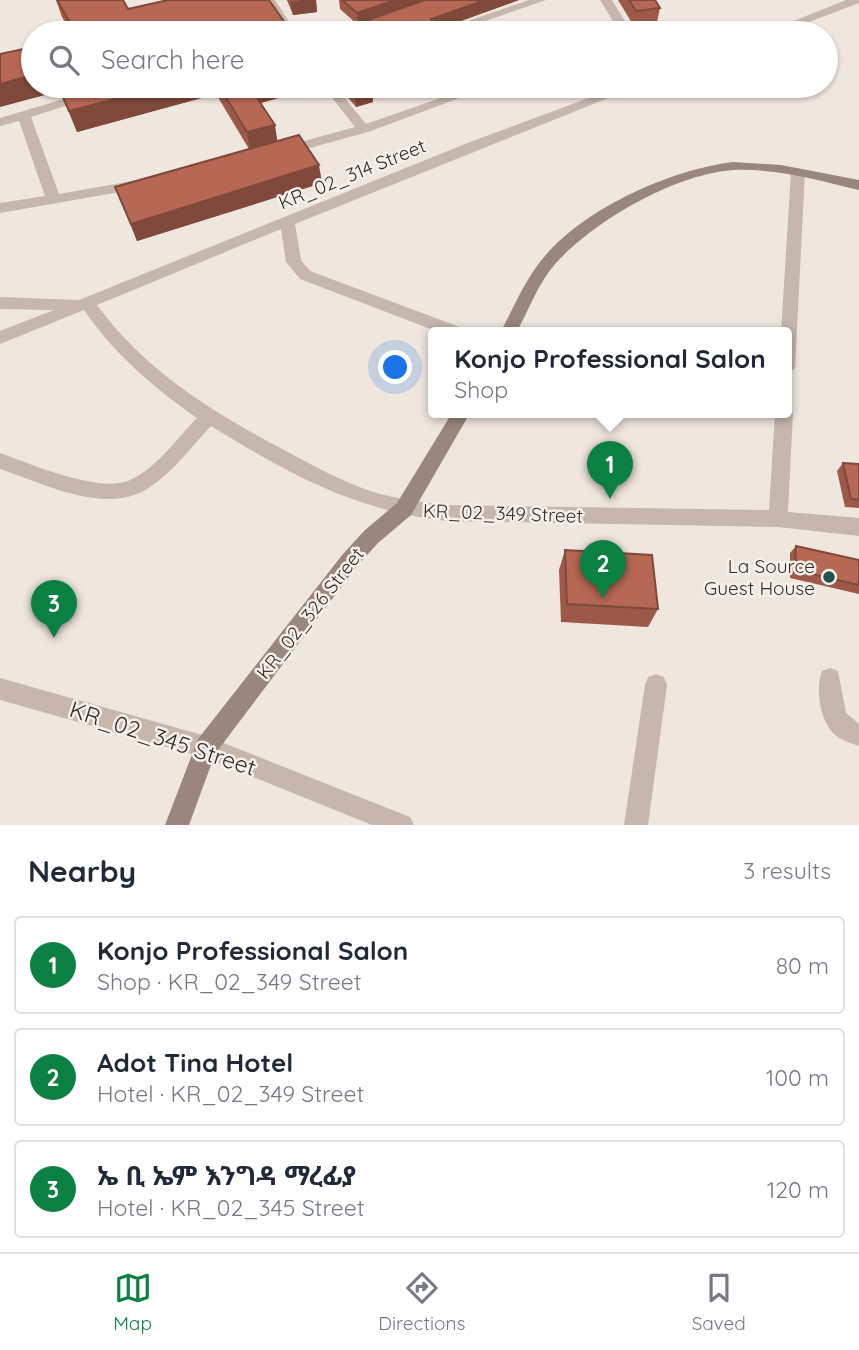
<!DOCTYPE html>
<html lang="en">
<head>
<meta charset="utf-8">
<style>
	body { margin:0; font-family:Quicksand,"Noto Sans Ethiopic",sans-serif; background:#f2f2f3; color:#1f2937 }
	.you { position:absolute; left:396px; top:368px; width:24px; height:24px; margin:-18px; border:5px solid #fff; border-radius:50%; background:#1a73e8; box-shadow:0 0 0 10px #1a73e833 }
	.badge { display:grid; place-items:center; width:46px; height:46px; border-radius:50%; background:#0b8043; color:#fff; font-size:23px; font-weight:700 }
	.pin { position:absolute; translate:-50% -58px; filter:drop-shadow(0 2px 4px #0008) }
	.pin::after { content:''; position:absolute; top:37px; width:24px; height:21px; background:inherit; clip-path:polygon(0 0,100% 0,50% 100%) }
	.popup { position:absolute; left:428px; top:327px; width:364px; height:91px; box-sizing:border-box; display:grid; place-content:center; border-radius:7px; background:#fff; filter:drop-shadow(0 2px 5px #0005); font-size:23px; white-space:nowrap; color:#747a83 }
	.popup b { font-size:26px; color:#1f2937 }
	.popup::after { content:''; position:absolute; left:50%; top:100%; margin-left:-14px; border:14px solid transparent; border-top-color:#fff }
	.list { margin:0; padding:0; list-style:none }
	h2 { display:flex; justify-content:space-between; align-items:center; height:91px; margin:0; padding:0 28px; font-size:30px }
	h2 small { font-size:23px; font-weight:400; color:#747a83 }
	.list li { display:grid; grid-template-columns:46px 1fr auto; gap:21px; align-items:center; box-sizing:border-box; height:98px; margin:0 14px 14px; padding:0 14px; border:2px solid #e0e1e3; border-radius:7px }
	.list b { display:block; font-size:26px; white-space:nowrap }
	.list p { margin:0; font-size:23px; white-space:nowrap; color:#747a83 }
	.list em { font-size:23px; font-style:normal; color:#747a83 }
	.icon { flex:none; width:38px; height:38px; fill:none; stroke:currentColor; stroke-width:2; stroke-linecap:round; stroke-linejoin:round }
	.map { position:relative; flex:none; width:859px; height:825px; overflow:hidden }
	.search { position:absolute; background:#fff; box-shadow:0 2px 5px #0004; left:21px; right:21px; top:21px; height:77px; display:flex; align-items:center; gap:18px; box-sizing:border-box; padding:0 24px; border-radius:38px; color:#747a83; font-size:26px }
	.sheet { height:427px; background:#fff }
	nav { display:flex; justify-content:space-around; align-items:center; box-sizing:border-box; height:98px; border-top:2px solid #e0e1e3; background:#fff; font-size:19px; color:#747a83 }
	nav a { display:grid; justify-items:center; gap:4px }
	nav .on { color:#0b8043 }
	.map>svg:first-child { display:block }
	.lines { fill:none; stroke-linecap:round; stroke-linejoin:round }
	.street { fill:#c6b6ab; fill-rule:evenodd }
	.secondary { fill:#99867d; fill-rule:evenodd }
	.wall { fill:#9d5948 }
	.shaded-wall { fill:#7f493b }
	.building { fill:#b66854; stroke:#7f493b; stroke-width:2 }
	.poi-dot { fill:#245051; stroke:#f7f0ea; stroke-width:2.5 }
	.labels { text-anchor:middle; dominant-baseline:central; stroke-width:5; stroke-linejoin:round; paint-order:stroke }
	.street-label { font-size:19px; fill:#352c29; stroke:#f7f0ea }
	.poi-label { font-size:19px; fill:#352c29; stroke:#f7f0ea; text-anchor:end }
	.near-street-label { font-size:23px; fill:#352c29; stroke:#f7f0ea }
</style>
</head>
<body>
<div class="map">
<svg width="859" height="825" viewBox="0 0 859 825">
	<rect width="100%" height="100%" fill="#efe6de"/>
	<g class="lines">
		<g class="street">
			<path d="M267,0H275L296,33H284Z"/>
			<path d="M529,0H546L450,33H433Z"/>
			<path d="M600,0H612L628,26L627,32L611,33L616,26Z"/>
			<path d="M846,0H859V3L780,33H764Z"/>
			<path d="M108,86H127L31,117L59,194L138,180L143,182V188L0,213V203L45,196L19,121L0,126V118Z"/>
			<path d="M323,86H335L366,124L475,86H492L368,132L284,155L279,154V148L355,127Z"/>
			<path d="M621,86H638L295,224L301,260L310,271L465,329L467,333H441L300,279L286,262L281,229L97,305C146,372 214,413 286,451C314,466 343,482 373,492C397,499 422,502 447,505L769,510L775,413H787V407L793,413L788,512L859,518V536L778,527L447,521C355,511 289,474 211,426C191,447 174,471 150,487C107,517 43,483 0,469V453C31,464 100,494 130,480C157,468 177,438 197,418C153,387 115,355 84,310L0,344V331L54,310L0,309V297L79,300L470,142Z"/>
			<path d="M798,168L805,172L795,368L787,375V333H781L791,172Z"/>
			<path d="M830,668L838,671L846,713L859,724V746C850,743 840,740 833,733C820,719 815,689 822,671Z"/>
			<path d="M656,674L664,677L667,685L648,825H624L645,685L648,677Z"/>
			<path d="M0,678L206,736L410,817L414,825H372L206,758L0,700Z"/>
		</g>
		<g class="secondary">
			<path d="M733,162L781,165L859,180V190C818,180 775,168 733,170C675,174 594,221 556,263C538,283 529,310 516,333H500C513,309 523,284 540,262C580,210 669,170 733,162Z"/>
			<path d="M452,413H470L411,515L378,543L357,566L215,754L189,825H165L198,739L343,554L364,531L397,503Z"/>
		</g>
	</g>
	<g class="wall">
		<path d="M56,0H123L128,9L292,33H71L62,17Z"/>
		<path d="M287,0H316L317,12L293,15Z"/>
		<path d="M339,0H519L454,23L465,33H342V29L357,24L340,9Z"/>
		<path d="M618,0H655L660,8L657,22L636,24L632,23Z"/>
		<path d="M33,86H317V87L261,103L277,141L322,183L137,241L115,187L249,149L216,94L77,132L60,91Z"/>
		<path d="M338,86H371L373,88V102L356,107Z"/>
		<path d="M843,463L859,464V508L845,507L837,471Z"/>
		<path d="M796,546L859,560V594L790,578V553Z"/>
		<path d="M565,550L658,609L648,627L561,622L559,570Z"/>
	</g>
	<g class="shaded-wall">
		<path d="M302,0H316L317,12L293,15L291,2Z"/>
		<path d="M395,0H432L358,25L357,13Z"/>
		<path d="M485,0H519L431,32V19Z"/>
		<path d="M33,75V86H58L60,91L0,107V84Z"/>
		<path d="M165,86H214L216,94L77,132L69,111Z"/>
		<path d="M249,86H317V87L253,105Z"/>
		<path d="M373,88V102L356,107L355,93Z"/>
		<path d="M275,125L278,145L251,153L247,132Z"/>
		<path d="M319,165L322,183L137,241L131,224Z"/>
	</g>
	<g class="building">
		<path d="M57,0H123L128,9L168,0H269L292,33H76Z"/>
		<path d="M342,0H395L357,13Z"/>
		<path d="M425,0H485L431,19L433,23L453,22L465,33H346L342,29Z"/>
		<path d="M629,0H655L660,8L636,11Z"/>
		<path d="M633,22L649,33H602Z"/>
		<path d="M33,47V75L0,84V54Z"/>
		<path d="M64,86H165L69,111L59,88Z"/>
		<path d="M219,86H249L275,125L247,132Z"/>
		<path d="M349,86H371L373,88L355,93Z"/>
		<path d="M299,135L319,165L131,224L115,187Z"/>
		<path d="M843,463L859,464V500L851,499Z"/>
		<path d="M796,546L859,560V585L795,570Z"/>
		<path d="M565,550L652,555L658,609L567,604Z"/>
	</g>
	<circle class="poi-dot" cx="829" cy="577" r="7"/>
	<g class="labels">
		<g class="street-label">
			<text transform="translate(352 174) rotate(-22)">KR_02_314 Street</text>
			<text transform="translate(503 513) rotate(2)">KR_02_349 Street</text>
			<text transform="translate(310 613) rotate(-52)">KR_02_326 Street</text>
		</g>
		<g class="poi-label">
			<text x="815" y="566">La Source<tspan x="815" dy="22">Guest House</tspan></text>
		</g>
		<g class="near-street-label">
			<text transform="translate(163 738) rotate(18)">KR_02_345 Street</text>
		</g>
	</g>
</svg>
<div class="you"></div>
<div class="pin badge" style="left:610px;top:499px">1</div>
<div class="popup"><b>Konjo Professional Salon</b>Shop</div>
<div class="pin badge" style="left:603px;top:598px">2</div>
<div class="pin badge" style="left:54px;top:638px">3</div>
<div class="search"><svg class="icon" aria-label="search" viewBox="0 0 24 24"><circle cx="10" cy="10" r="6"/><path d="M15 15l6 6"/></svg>Search here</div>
</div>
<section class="sheet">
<h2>Nearby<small>3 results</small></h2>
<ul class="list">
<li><span class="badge">1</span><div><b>Konjo Professional Salon</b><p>Shop · KR_02_349 Street</p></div><em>80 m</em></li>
<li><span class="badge">2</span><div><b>Adot Tina Hotel</b><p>Hotel · KR_02_349 Street</p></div><em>100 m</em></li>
<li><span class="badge">3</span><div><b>ኤ ቢ ኤም እንግዳ ማረፊያ</b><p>Hotel · KR_02_345 Street</p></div><em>120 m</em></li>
</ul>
</section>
<nav>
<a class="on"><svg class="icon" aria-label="map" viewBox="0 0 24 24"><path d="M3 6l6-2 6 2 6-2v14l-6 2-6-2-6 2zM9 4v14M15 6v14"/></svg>Map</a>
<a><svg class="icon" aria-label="directions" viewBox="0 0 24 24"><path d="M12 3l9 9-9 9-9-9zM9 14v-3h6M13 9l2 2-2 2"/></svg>Directions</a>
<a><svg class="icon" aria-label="saved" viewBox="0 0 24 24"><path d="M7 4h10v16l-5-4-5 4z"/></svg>Saved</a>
</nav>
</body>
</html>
